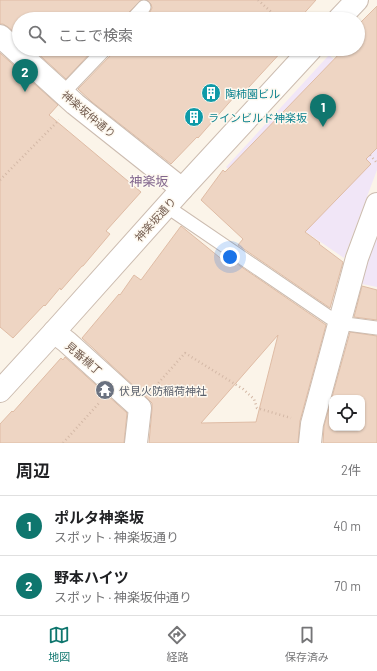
<!DOCTYPE html>
<html lang="ja">
<head>
<meta charset="utf-8">
<style>
	body { margin:0; font-family:Barlow,"Noto Sans JP",sans-serif; background:#f2f2f2; color:#202124 }
	.controls { position:absolute; right:12px; bottom:12px; display:grid; overflow:hidden; border-radius:8px; box-shadow:0 1px 3px #0004 }
	.controls button { width:36px; height:36px; display:grid; place-items:center; padding:0; border:0; border-bottom:1px solid #e0e0e0; background:#fff; color:#202124; font:20px sans-serif }
	.you { position:absolute; left:230px; top:257px; width:14px; height:14px; margin:-10px; border:3px solid #fff; border-radius:50%; background:#1a73e8; box-shadow:0 0 0 6px #1a73e833 }
	.badge { display:grid; place-items:center; width:26px; height:26px; border-radius:50%; background:#0f766e; color:#fff; font-size:13px; font-weight:700 }
	.pin { position:absolute; translate:-50% -33px; filter:drop-shadow(0 1px 2px #0008) }
	.pin::after { content:''; position:absolute; top:21px; width:14px; height:12px; background:inherit; clip-path:polygon(0 0,100% 0,50% 100%) }
	.list { margin:0; padding:0; list-style:none }
	h2 { display:flex; justify-content:space-between; align-items:center; height:52px; margin:0; padding:0 16px; font-size:17px }
	h2 small { font-size:13px; font-weight:400; color:#757577 }
	.list li { display:grid; grid-template-columns:26px 1fr auto; gap:12px; align-items:center; box-sizing:border-box; height:60px; padding:0 16px; border-top:1px solid #e0e0e0 }
	.list b { display:block; font-size:15px; white-space:nowrap }
	.list p { margin:0; font-size:13px; white-space:nowrap; color:#757577 }
	.list em { font-size:13px; font-style:normal; color:#757577 }
	.icon { flex:none; width:22px; height:22px; fill:none; stroke:currentColor; stroke-width:2; stroke-linecap:round; stroke-linejoin:round }
	.map { position:relative; flex:none; width:377px; height:443px; overflow:hidden }
	.search { position:absolute; background:#fff; box-shadow:0 1px 3px #0004; left:12px; right:12px; top:12px; height:44px; display:flex; align-items:center; gap:10px; box-sizing:border-box; padding:0 14px; border-radius:22px; color:#757577; font-size:15px }
	.sheet { height:172px; background:#fff }
	nav { display:flex; justify-content:space-around; align-items:center; box-sizing:border-box; height:56px; border-top:1px solid #e0e0e0; background:#fff; font-size:11px; color:#757577 }
	nav a { display:grid; justify-items:center; gap:2px }
	nav .on { color:#0f766e }
	.map>svg:first-child { display:block }
	.education { fill:#f1e6f7 }
	.building { fill:#eed5c3; stroke:#dfbca5; fill-rule:evenodd }
	.lines { fill:none; stroke-linecap:round; stroke-linejoin:round }
	.service-casing { stroke:#ccbcb0; stroke-width:15 }
	.minor-casing { stroke:#ccbcb0; stroke-width:24 }
	.path { stroke:#d3b8a6; stroke-width:2.5; stroke-dasharray:1 3; stroke-linecap:butt }
	.service { stroke:#fff; stroke-width:13 }
	.minor { stroke:#fff; stroke-width:22 }
	.labels { text-anchor:middle; dominant-baseline:central; stroke-width:3; stroke-linejoin:round; paint-order:stroke }
	.culture-label { font-size:11px; fill:#0d838f; stroke:#fdf8ef; text-anchor:start }
	.street-label { font-size:11px; fill:#735c4f; stroke:#fdf8ef }
	.worship-label { font-size:11px; fill:#5b616d; stroke:#fdf8ef; text-anchor:start }
	.quarter-label { font-size:13px; fill:#82668e; stroke:#fdf8ef }
</style>
</head>
<body>
<div class="map">
<svg width="377" height="443" viewBox="0 0 377 443">
	<rect width="100%" height="100%" fill="#fbf4e9"/>
	<g class="education">
		<path d="M329,55L377,98V170L344,258L306,232L226,167Z"/>
		<path d="M377,222V287L357,283Z"/>
	</g>
	<g class="building">
		<path d="M0,0H141L127,14L125,19H19V36L8,27L3,24H0Z"/>
		<path d="M147,0H316L299,19H144L150,12L152,8L151,4Z"/>
		<path d="M377,6V148L366,159L371,164L305,232L320,243L319,244L343,262L330,308L238,245L243,239L201,200L223,170L225,172L344,49H358V25Z"/>
		<path d="M33,49H94L66,79Z"/>
		<path d="M113,49H284L238,99L235,96L198,138L197,137L171,164L92,102L78,89L111,55Z"/>
		<path d="M0,53L58,105L49,115L141,192L106,231L110,234L83,266H82L61,290L60,288L45,306L44,305L13,338L0,327Z"/>
		<path d="M181,226L224,261L227,257L326,325L300,421L298,443H149L152,409V403L148,399L82,338L119,294L120,295L134,275L141,280ZM278,335L256,422L201,423Z"/>
		<path d="M362,286L377,290V320L354,317Z"/>
		<path d="M350,332L377,336V443H323L324,426ZM332,398H362V428H332Z"/>
		<path d="M65,357L127,413L124,443H0V424L12,411L13,412L61,358L63,360Z"/>
	</g>
	<g class="lines">
		<g class="service-casing">
			<g id="service">
				<path d="M133,19L144,7"/>
				<path d="M63,93L105,49"/>
				<path d="M166,206L329,317L339,323L377,328"/>
			</g>
		</g>
		<g class="minor-casing">
			<g id="minor">
				<path d="M339,19L357,0"/>
				<path d="M0,36L75,104L182,189"/>
				<path d="M54,332L67,342L140,408L136,443"/>
				<path d="M0,391L54,332L182,189L311,49"/>
				<path d="M310,443L312,424L357,258L377,204"/>
			</g>
		</g>
		<g class="path">
			<path d="M258,0L279,19"/>
			<path d="M370,155L377,163"/>
			<path d="M0,180L59,120"/>
			<path d="M153,389L185,353L243,389L254,399L257,408L291,418"/>
			<path d="M63,443L100,402"/>
		</g>
		<use href="#service" class="service"/>
		<use href="#minor" class="minor"/>
	</g>
	<defs>
		<g id="building-disc" transform="scale(1)"><circle r="9.5" fill="#0f9aa8" stroke="#fdf8ef"/><path d="M-4-6H4V6H1V3H-1V6H-4ZM-2.5-4.3h1.7v1.8h-1.7ZM.8-4.3h1.7v1.8H.8ZM-2.5-1h1.7V.8h-1.7ZM.8-1h1.7V.8H.8Z" fill="#fff"/></g>
		<g id="temple-disc" transform="scale(1)"><circle r="9.5" fill="#6b7280" stroke="#fdf8ef"/><path d="M0-6L5-2H3V0L6.5 2.5H4V6H1.5V3h-3V6H-4V2.5H-6.5L-3 0V-2H-5Z" fill="#fff"/></g>
	</defs>
	<g fill-rule="evenodd">
		<use href="#building-disc" x="211" y="93"/>
		<use href="#building-disc" x="194" y="117"/>
		<use href="#temple-disc" x="105" y="390"/>
	</g>
	<g class="labels">
		<g class="culture-label">
			<text x="225" y="93">陶柿園ビル</text>
			<text x="208" y="117">ラインビルド神楽坂</text>
		</g>
		<g class="street-label">
			<text transform="translate(89 114) rotate(40)">神楽坂仲通り</text>
			<text transform="translate(155 219) rotate(-48)">神楽坂通り</text>
			<text transform="translate(84 358) rotate(41)">見番横丁</text>
		</g>
		<g class="worship-label">
			<text x="119" y="390">伏見火防稲荷神社</text>
		</g>
		<g class="quarter-label">
			<text x="149" y="181">神楽坂</text>
		</g>
	</g>
</svg>
<div class="controls">
<button><svg class="icon" aria-label="locate" viewBox="0 0 24 24"><circle cx="12" cy="12" r="6"/><path d="M12 2v4M12 18v4M2 12h4M18 12h4"/></svg></button>
</div>
<div class="you"></div>
<div class="pin badge" style="left:323px;top:127px">1</div>
<div class="pin badge" style="left:25px;top:92px">2</div>
<div class="search"><svg class="icon" aria-label="search" viewBox="0 0 24 24"><circle cx="10" cy="10" r="6"/><path d="M15 15l6 6"/></svg>ここで検索</div>
</div>
<section class="sheet">
<h2>周辺<small>2件</small></h2>
<ul class="list">
<li><span class="badge">1</span><div><b>ポルタ神楽坂</b><p>スポット · 神楽坂通り</p></div><em>40 m</em></li>
<li><span class="badge">2</span><div><b>野本ハイツ</b><p>スポット · 神楽坂仲通り</p></div><em>70 m</em></li>
</ul>
</section>
<nav>
<a class="on"><svg class="icon" aria-label="map" viewBox="0 0 24 24"><path d="M3 6l6-2 6 2 6-2v14l-6 2-6-2-6 2zM9 4v14M15 6v14"/></svg>地図</a>
<a><svg class="icon" aria-label="directions" viewBox="0 0 24 24"><path d="M12 3l9 9-9 9-9-9zM9 14v-3h6M13 9l2 2-2 2"/></svg>経路</a>
<a><svg class="icon" aria-label="saved" viewBox="0 0 24 24"><path d="M7 4h10v16l-5-4-5 4z"/></svg>保存済み</a>
</nav>
</body>
</html>
